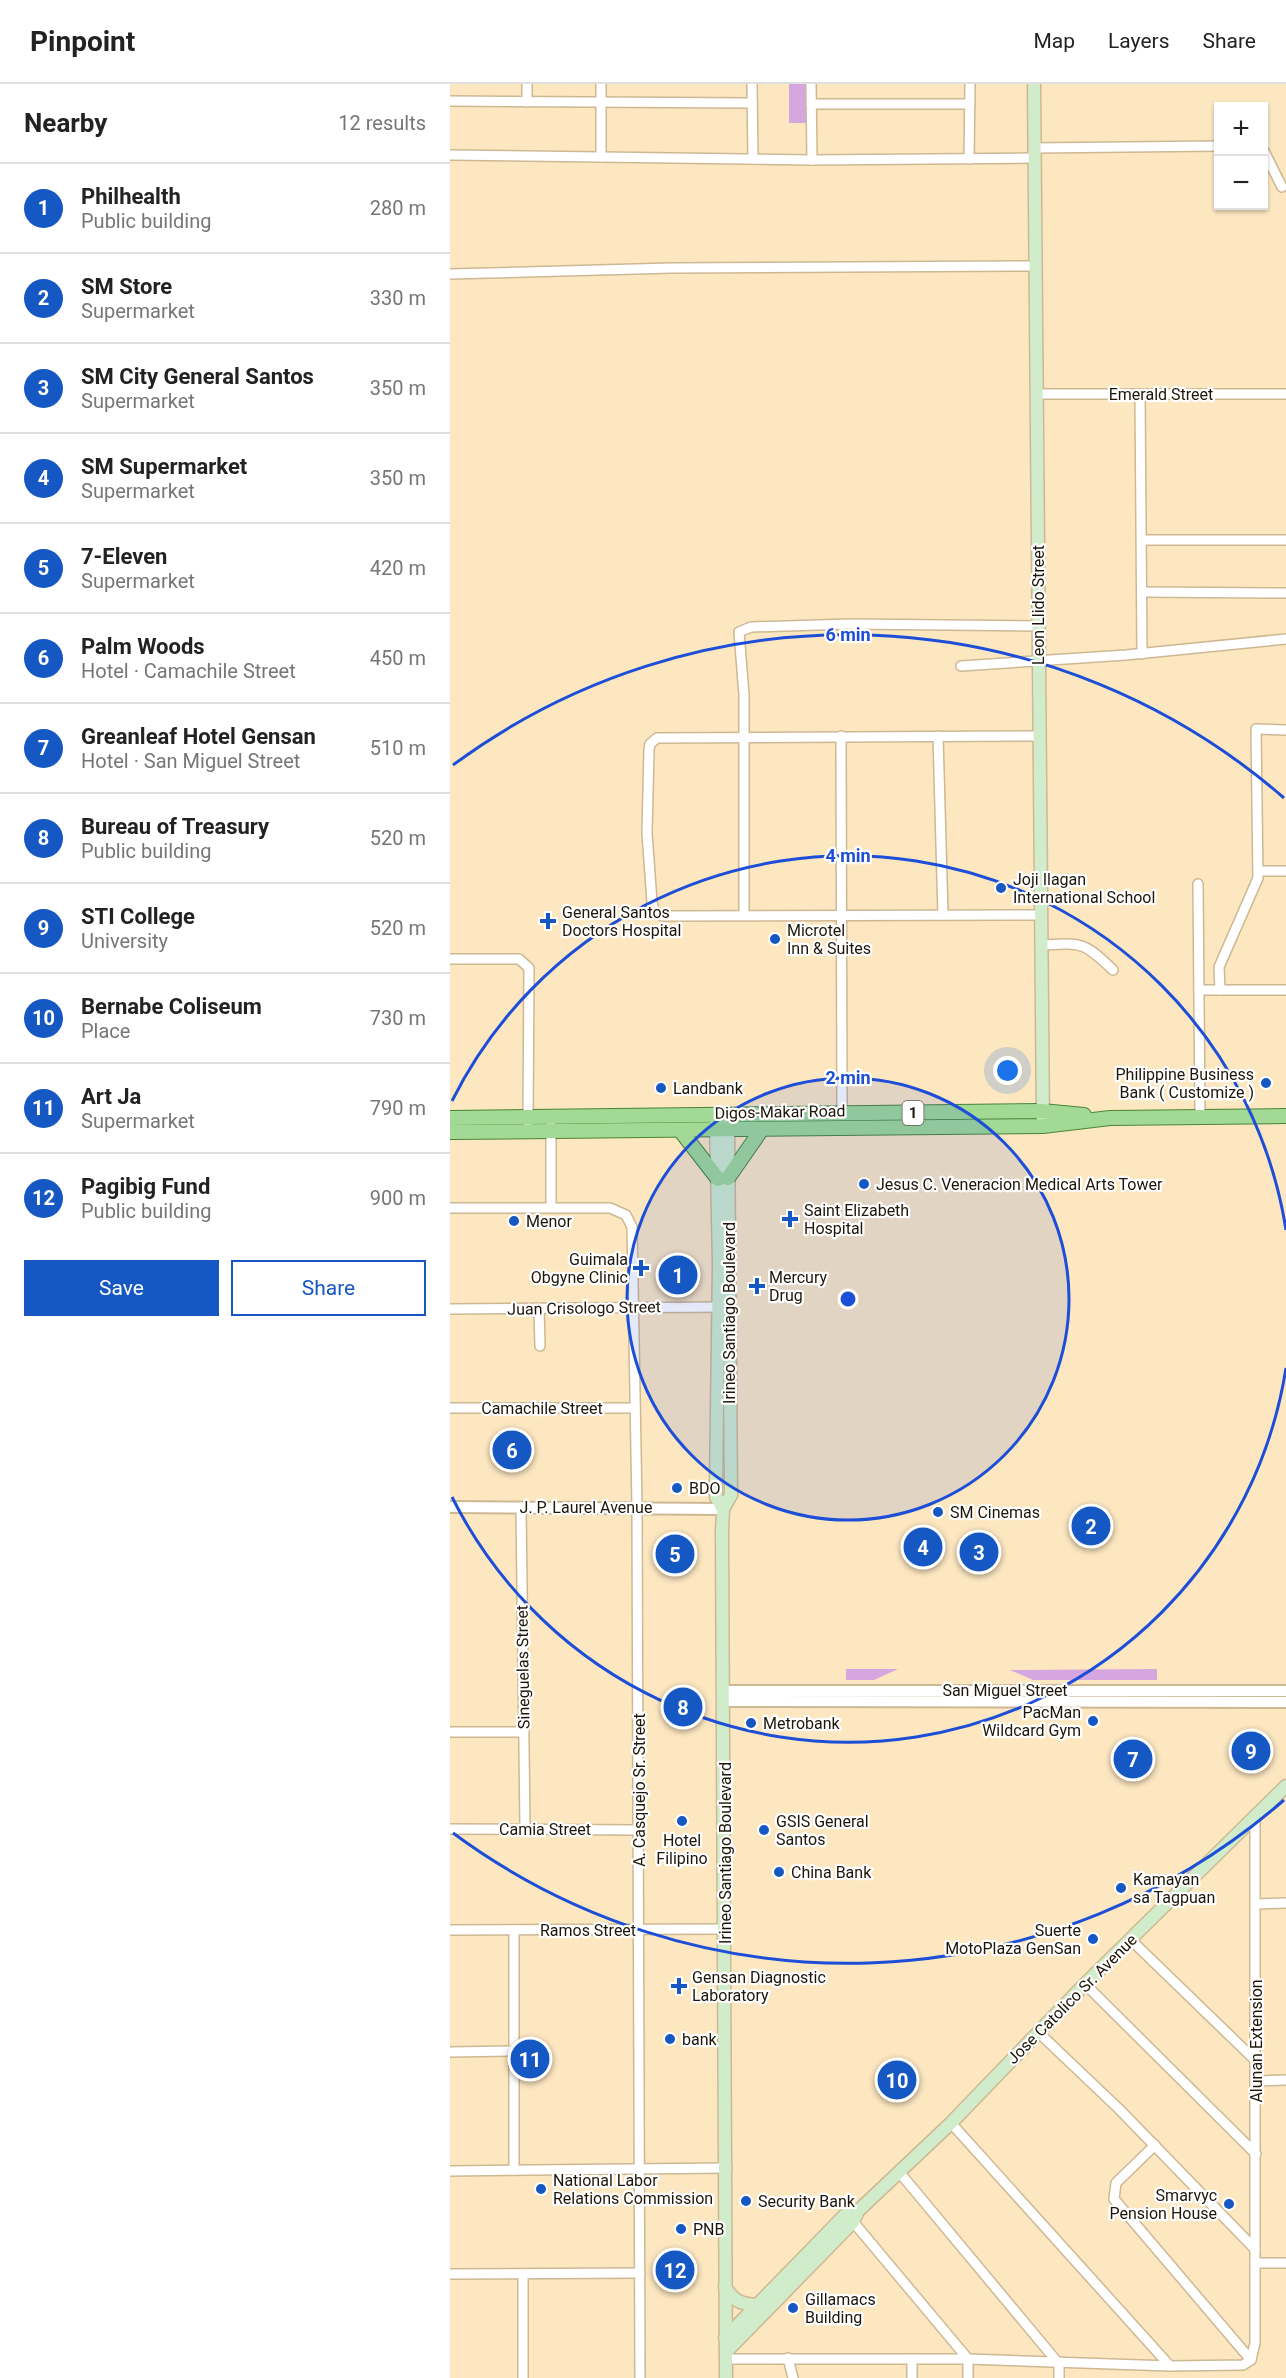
<!DOCTYPE html>
<html lang="en">
<head>
<meta charset="utf-8">
<style>
	body { margin:0; font-family:Roboto,sans-serif; background:#f2f2f2; color:#222 }
	.controls { position:absolute; right:18px; top:18px; display:grid; overflow:hidden; border-radius:0px; box-shadow:0 2px 4px #0004 }
	.controls button { width:54px; height:54px; display:grid; place-items:center; padding:0; border:0; border-bottom:2px solid #e0e0e0; background:#fff; color:#222; font:30px sans-serif }
	.you { position:absolute; left:558px; top:987px; width:21px; height:21px; margin:-15px; border:4px solid #fff; border-radius:50%; background:#1a73e8; box-shadow:0 0 0 9px #1a73e833 }
	.badge { display:grid; place-items:center; width:39px; height:39px; border-radius:50%; background:#1557c3; color:#fff; font-size:20px; font-weight:700 }
	.pin { position:absolute; translate:-50% -50%; border:3px solid #fff; box-shadow:0 2px 6px #0006 }
	.list { margin:0; padding:0; list-style:none }
	h2 { display:flex; justify-content:space-between; align-items:center; height:78px; margin:0; padding:0 24px; font-size:26px }
	h2 small { font-size:20px; font-weight:400; color:#767676 }
	.list li { display:grid; grid-template-columns:39px 1fr auto; gap:18px; align-items:center; box-sizing:border-box; height:90px; padding:0 24px; border-top:2px solid #e0e0e0 }
	.list b { display:block; font-size:22px; white-space:nowrap }
	.list p { margin:0; font-size:20px; white-space:nowrap; color:#767676 }
	.list em { font-size:20px; font-style:normal; color:#767676 }
	.actions { display:flex; gap:12px; padding:18px 24px }
	.actions a { flex:1; padding:14px 0; border:2px solid #1557c3; border-radius:0px; text-align:center; font-size:21px; color:#1557c3 }
	.actions .main { background:#1557c3; color:#fff }
	.map { position:relative; flex:none; width:836px; height:2294px; overflow:hidden }
	header { display:flex; align-items:center; gap:36px; box-sizing:border-box; height:84px; padding:0 30px; background:#fff; border-bottom:2px solid #e0e0e0 }
	header strong { font-size:28px }
	nav { display:flex; gap:33px; margin-inline-start:auto; font-size:21px }
	main { display:flex }
	aside { flex:1; background:#fff }
	.map>svg:first-child { display:block }
	.green { fill:#d5a6df }
	.lines { fill:none; stroke-linecap:round; stroke-linejoin:round }
	.minor-casing { stroke:#ceb894; stroke-width:12 }
	.tertiary-casing { stroke:#ceb894; stroke-width:14 }
	.secondary-casing { stroke:#ceb894; stroke-width:15 }
	.primary-casing { stroke:#4a8436; stroke-width:16 }
	.minor { stroke:#fff; stroke-width:9 }
	.tertiary { stroke:#fff; stroke-width:10 }
	.secondary { stroke:#d0ecca; stroke-width:12 }
	.primary { stroke:#a1d995; stroke-width:14 }
	.ring { fill:none; stroke:#1d4ed8; stroke-width:3 }
	.poi-dot { fill:#1557c3; stroke:#fff; stroke-width:2 }
	.labels { text-anchor:middle; dominant-baseline:central; stroke-width:4.5; stroke-linejoin:round; paint-order:stroke }
	.shield { fill:#fff; stroke:#615b51; stroke-width:1.5 }
	.shield-label { font-size:15px; font-weight:bold; fill:#1d1507 }
	.street-label { font-size:16px; fill:#1d1507; stroke:#fff }
	.poi-label { font-size:16px; fill:#1d1507; stroke:#fff; text-anchor:start }
	.centre { fill:#1d4ed8; stroke:#fff; stroke-width:3 }
	.ring-label { font-size:18px; text-anchor:middle; font-weight:bold; fill:#1d4ed8; stroke:#fff; stroke-width:4.5; stroke-linejoin:round; paint-order:stroke }
</style>
</head>
<body>
<header>
<strong>Pinpoint</strong>
<nav><a>Map</a><a>Layers</a><a>Share</a></nav>
</header>
<main>
<aside>
<h2>Nearby<small>12 results</small></h2>
<ul class="list">
<li><span class="badge">1</span><div><b>Philhealth</b><p>Public building</p></div><em>280 m</em></li>
<li><span class="badge">2</span><div><b>SM Store</b><p>Supermarket</p></div><em>330 m</em></li>
<li><span class="badge">3</span><div><b>SM City General Santos</b><p>Supermarket</p></div><em>350 m</em></li>
<li><span class="badge">4</span><div><b>SM Supermarket</b><p>Supermarket</p></div><em>350 m</em></li>
<li><span class="badge">5</span><div><b>7-Eleven</b><p>Supermarket</p></div><em>420 m</em></li>
<li><span class="badge">6</span><div><b>Palm Woods</b><p>Hotel · Camachile Street</p></div><em>450 m</em></li>
<li><span class="badge">7</span><div><b>Greanleaf Hotel Gensan</b><p>Hotel · San Miguel Street</p></div><em>510 m</em></li>
<li><span class="badge">8</span><div><b>Bureau of Treasury</b><p>Public building</p></div><em>520 m</em></li>
<li><span class="badge">9</span><div><b>STI College</b><p>University</p></div><em>520 m</em></li>
<li><span class="badge">10</span><div><b>Bernabe Coliseum</b><p>Place</p></div><em>730 m</em></li>
<li><span class="badge">11</span><div><b>Art Ja</b><p>Supermarket</p></div><em>790 m</em></li>
<li><span class="badge">12</span><div><b>Pagibig Fund</b><p>Public building</p></div><em>900 m</em></li>
</ul>
<div class="actions"><a class="main">Save</a><a>Share</a></div>
</aside>
<div class="map">
<svg width="836" height="2294" viewBox="0 0 836 2294">
	<rect width="100%" height="100%" fill="#fde7c1"/>
	<g class="green">
		<path d="M339,0H359L358,39H339Z"/>
		<path d="M396,1585H448L424,1596H396Z"/>
		<path d="M707,1585V1596H583L560,1586Z"/>
	</g>
	<g class="lines">
		<g class="minor-casing">
			<g id="minor">
				<path d="M151,0V73"/>
				<path d="M302,0L303,75"/>
				<path d="M361,0L362,76"/>
				<path d="M0,17L302,19"/>
				<path d="M77,18V0"/>
				<path d="M361,20H520"/>
				<path d="M584,64L768,62"/>
				<path d="M814,67L832,103"/>
				<path d="M0,71L362,76L584,74"/>
				<path d="M519,75L520,0"/>
				<path d="M0,190L222,184L584,182"/>
				<path d="M586,310H836"/>
				<path d="M690,310L692,570"/>
				<path d="M693,456H836"/>
				<path d="M693,508L836,509"/>
				<path d="M511,582L676,571L836,555"/>
				<path d="M391,652L392,1030"/>
				<path d="M488,652L493,831"/>
				<path d="M589,652L207,654L200,660L199,666L197,749L202,818L204,826L212,832L592,831"/>
				<path d="M808,787H836"/>
				<path d="M748,800L750,1033"/>
				<path d="M294,831V611L289,548L301,543L401,540L588,542"/>
				<path d="M591,861C632,859 633,857 663,886"/>
				<path d="M0,875H69L79,884L78,1038"/>
				<path d="M749,906H836"/>
				<path d="M770,906L769,883L808,794L806,645L836,646"/>
				<path d="M101,1041V1123"/>
				<path d="M0,1124H160L176,1131L182,1143L187,1422L190,2294"/>
				<path d="M0,1225L274,1223"/>
				<path d="M89,1225L90,1262"/>
				<path d="M0,1324H185"/>
				<path d="M71,1423L75,1744"/>
				<path d="M0,1648H74"/>
				<path d="M0,1745L189,1746"/>
				<path d="M806,1820L836,1819"/>
				<path d="M0,1846L276,1845"/>
				<path d="M64,1846V2086"/>
				<path d="M681,1856L806,1977"/>
				<path d="M635,1900L806,2070"/>
				<path d="M588,1948L669,2025L805,2165"/>
				<path d="M0,1968L64,1967"/>
				<path d="M806,1997L836,1996"/>
				<path d="M501,2039L720,2282"/>
				<path d="M705,2061L666,2099L664,2115L801,2276"/>
				<path d="M0,2087L277,2084"/>
				<path d="M450,2089L609,2280V2294"/>
				<path d="M400,2134L518,2275V2294"/>
				<path d="M805,2179H836"/>
				<path d="M0,2190L190,2189"/>
				<path d="M73,2190V2294"/>
				<path d="M338,2274L343,2294"/>
				<path d="M276,2275H518L720,2282L793,2281L801,2276L805,2259V1734"/>
				<path d="M462,2275V2294"/>
			</g>
		</g>
		<g class="tertiary-casing">
			<g id="tertiary">
				<path d="M0,1423L273,1425"/>
				<path d="M275,1607H836"/>
				<path d="M275,1617L836,1618"/>
			</g>
		</g>
		<g class="secondary-casing">
			<g id="secondary">
				<path d="M584,0L593,1042"/>
				<path d="M266,1038L269,1180L266,1401V1413L273,1425"/>
				<path d="M275,2203C284,2217 290,2220 307,2221"/>
				<path d="M275,2254L396,2130L408,2127"/>
				<path d="M276,2268L403,2138L408,2127L501,2039L635,1900L836,1702"/>
				<path d="M276,2294L272,1447L273,1425L281,1411L278,1038"/>
			</g>
		</g>
		<g class="primary-casing">
			<g id="primary">
				<path d="M0,1034L592,1027L634,1031"/>
				<path d="M230,1046L268,1095"/>
				<path d="M0,1048L593,1042L660,1034L836,1032"/>
				<path d="M278,1094L312,1045"/>
			</g>
		</g>
		<use href="#minor" class="minor"/>
		<use href="#tertiary" class="tertiary"/>
		<use href="#secondary" class="secondary"/>
		<use href="#primary" class="primary"/>
	</g>
	<circle cx="398" cy="1215" r="221" fill="#1d4ed8" fill-opacity=".12"/>
	<g class="ring">
		<circle cx="398" cy="1215" r="221"/>
		<path d="M836 1284A443 443 0 0 1 2 1413M2 1017A443 443 0 0 1 836 1146"/>
		<path d="M834 1716A664 664 0 0 1 3 1749M3 681A664 664 0 0 1 834 714"/>
	</g>
	<g class="poi-dot">
		<circle cx="551" cy="804" r="6"/>
		<path d="M95 828h6v6h6v6h-6v6h-6v-6h-6v-6h6z"/>
		<circle cx="325" cy="855" r="6"/>
		<circle cx="816" cy="999" r="6"/>
		<circle cx="211" cy="1004" r="6"/>
		<circle cx="414" cy="1100" r="6"/>
		<path d="M337 1126h6v6h6v6h-6v6h-6v-6h-6v-6h6z"/>
		<circle cx="64" cy="1137" r="6"/>
		<path d="M188 1175h6v6h6v6h-6v6h-6v-6h-6v-6h6z"/>
		<path d="M304 1193h6v6h6v6h-6v6h-6v-6h-6v-6h6z"/>
		<circle cx="227" cy="1404" r="6"/>
		<circle cx="488" cy="1428" r="6"/>
		<circle cx="643" cy="1637" r="6"/>
		<circle cx="301" cy="1639" r="6"/>
		<circle cx="232" cy="1737" r="6"/>
		<circle cx="314" cy="1746" r="6"/>
		<circle cx="329" cy="1788" r="6"/>
		<circle cx="671" cy="1804" r="6"/>
		<circle cx="643" cy="1855" r="6"/>
		<path d="M226 1893h6v6h6v6h-6v6h-6v-6h-6v-6h6z"/>
		<circle cx="220" cy="1955" r="6"/>
		<circle cx="91" cy="2105" r="6"/>
		<circle cx="296" cy="2117" r="6"/>
		<circle cx="779" cy="2120" r="6"/>
		<circle cx="231" cy="2145" r="6"/>
		<circle cx="343" cy="2224" r="6"/>
	</g>
	<g class="labels">
		<rect class="shield" x="452.5" y="1017" width="21" height="24" rx="4.5"/>
		<g class="shield-label">
			<text x="463" y="1029">1</text>
		</g>
		<g class="street-label">
			<text x="711" y="310">Emerald Street</text>
			<text transform="translate(588 521) rotate(-90)">Leon Llido Street</text>
			<text transform="translate(330 1028) rotate(-1)">Digos-Makar Road</text>
			<text transform="translate(134 1224) rotate(-1)">Juan Crisologo Street</text>
			<text transform="translate(279 1229) rotate(-90)">Irineo Santiago Boulevard</text>
			<text x="92" y="1324">Camachile Street</text>
			<text x="136" y="1423">J. P. Laurel Avenue</text>
			<text transform="translate(73 1583) rotate(-91)">Sineguelas Street</text>
			<text x="555" y="1606">San Miguel Street</text>
			<text transform="translate(189 1706) rotate(-90)">A. Casquejo Sr. Street</text>
			<text x="95" y="1745">Camia Street</text>
			<text transform="translate(275 1769) rotate(-90)">Irineo Santiago Boulevard</text>
			<text x="138" y="1846">Ramos Street</text>
			<text transform="translate(622 1915) rotate(-45)">Jose Catolico Sr. Avenue</text>
			<text transform="translate(806 1957) rotate(-90)">Alunan Extension</text>
		</g>
		<g class="poi-label">
			<text x="563" y="795">Joji Ilagan<tspan x="563" dy="18">International School</tspan></text>
			<text x="112" y="828">General Santos<tspan x="112" dy="18">Doctors Hospital</tspan></text>
			<text x="337" y="846">Microtel<tspan x="337" dy="18">Inn &amp; Suites</tspan></text>
			<text x="804" y="990" text-anchor="end">Philippine Business<tspan x="804" dy="18">Bank ( Customize )</tspan></text>
			<text x="223" y="1004">Landbank</text>
			<text x="426" y="1100">Jesus C. Veneracion Medical Arts Tower</text>
			<text x="354" y="1126">Saint Elizabeth<tspan x="354" dy="18">Hospital</tspan></text>
			<text x="76" y="1137">Menor</text>
			<text x="178" y="1175" text-anchor="end">Guimala<tspan x="178" dy="18">Obgyne Clinic</tspan></text>
			<text x="319" y="1193">Mercury<tspan x="319" dy="18">Drug</tspan></text>
			<text x="239" y="1404">BDO</text>
			<text x="500" y="1428">SM Cinemas</text>
			<text x="631" y="1628" text-anchor="end">PacMan<tspan x="631" dy="18">Wildcard Gym</tspan></text>
			<text x="313" y="1639">Metrobank</text>
			<text x="326" y="1737">GSIS General<tspan x="326" dy="18">Santos</tspan></text>
			<text x="232" y="1756" text-anchor="middle">Hotel<tspan x="232" dy="18">Filipino</tspan></text>
			<text x="341" y="1788">China Bank</text>
			<text x="683" y="1795">Kamayan<tspan x="683" dy="18">sa Tagpuan</tspan></text>
			<text x="631" y="1846" text-anchor="end">Suerte<tspan x="631" dy="18">MotoPlaza GenSan</tspan></text>
			<text x="242" y="1893">Gensan Diagnostic<tspan x="242" dy="18">Laboratory</tspan></text>
			<text x="232" y="1955">bank</text>
			<text x="103" y="2096">National Labor<tspan x="103" dy="18">Relations Commission</tspan></text>
			<text x="767" y="2111" text-anchor="end">Smarvyc<tspan x="767" dy="18">Pension House</tspan></text>
			<text x="308" y="2117">Security Bank</text>
			<text x="243" y="2145">PNB</text>
			<text x="355" y="2215">Gillamacs<tspan x="355" dy="18">Building</tspan></text>
		</g>
	</g>
	<circle cx="398" cy="1215" r="9" class="centre"/>
	<g class="ring-label">
		<text x="398" y="557">6 min</text>
		<text x="398" y="778">4 min</text>
		<text x="398" y="1000">2 min</text>
	</g>
</svg>
<div class="controls">
<button>+</button>
<button>−</button>
</div>
<div class="you"></div>
<div class="pin badge" style="left:228px;top:1191px">1</div>
<div class="pin badge" style="left:641px;top:1442px">2</div>
<div class="pin badge" style="left:529px;top:1468px">3</div>
<div class="pin badge" style="left:473px;top:1463px">4</div>
<div class="pin badge" style="left:225px;top:1470px">5</div>
<div class="pin badge" style="left:62px;top:1366px">6</div>
<div class="pin badge" style="left:683px;top:1675px">7</div>
<div class="pin badge" style="left:233px;top:1623px">8</div>
<div class="pin badge" style="left:801px;top:1667px">9</div>
<div class="pin badge" style="left:447px;top:1996px">10</div>
<div class="pin badge" style="left:80px;top:1975px">11</div>
<div class="pin badge" style="left:225px;top:2186px">12</div>
</div>
</main>
</body>
</html>
